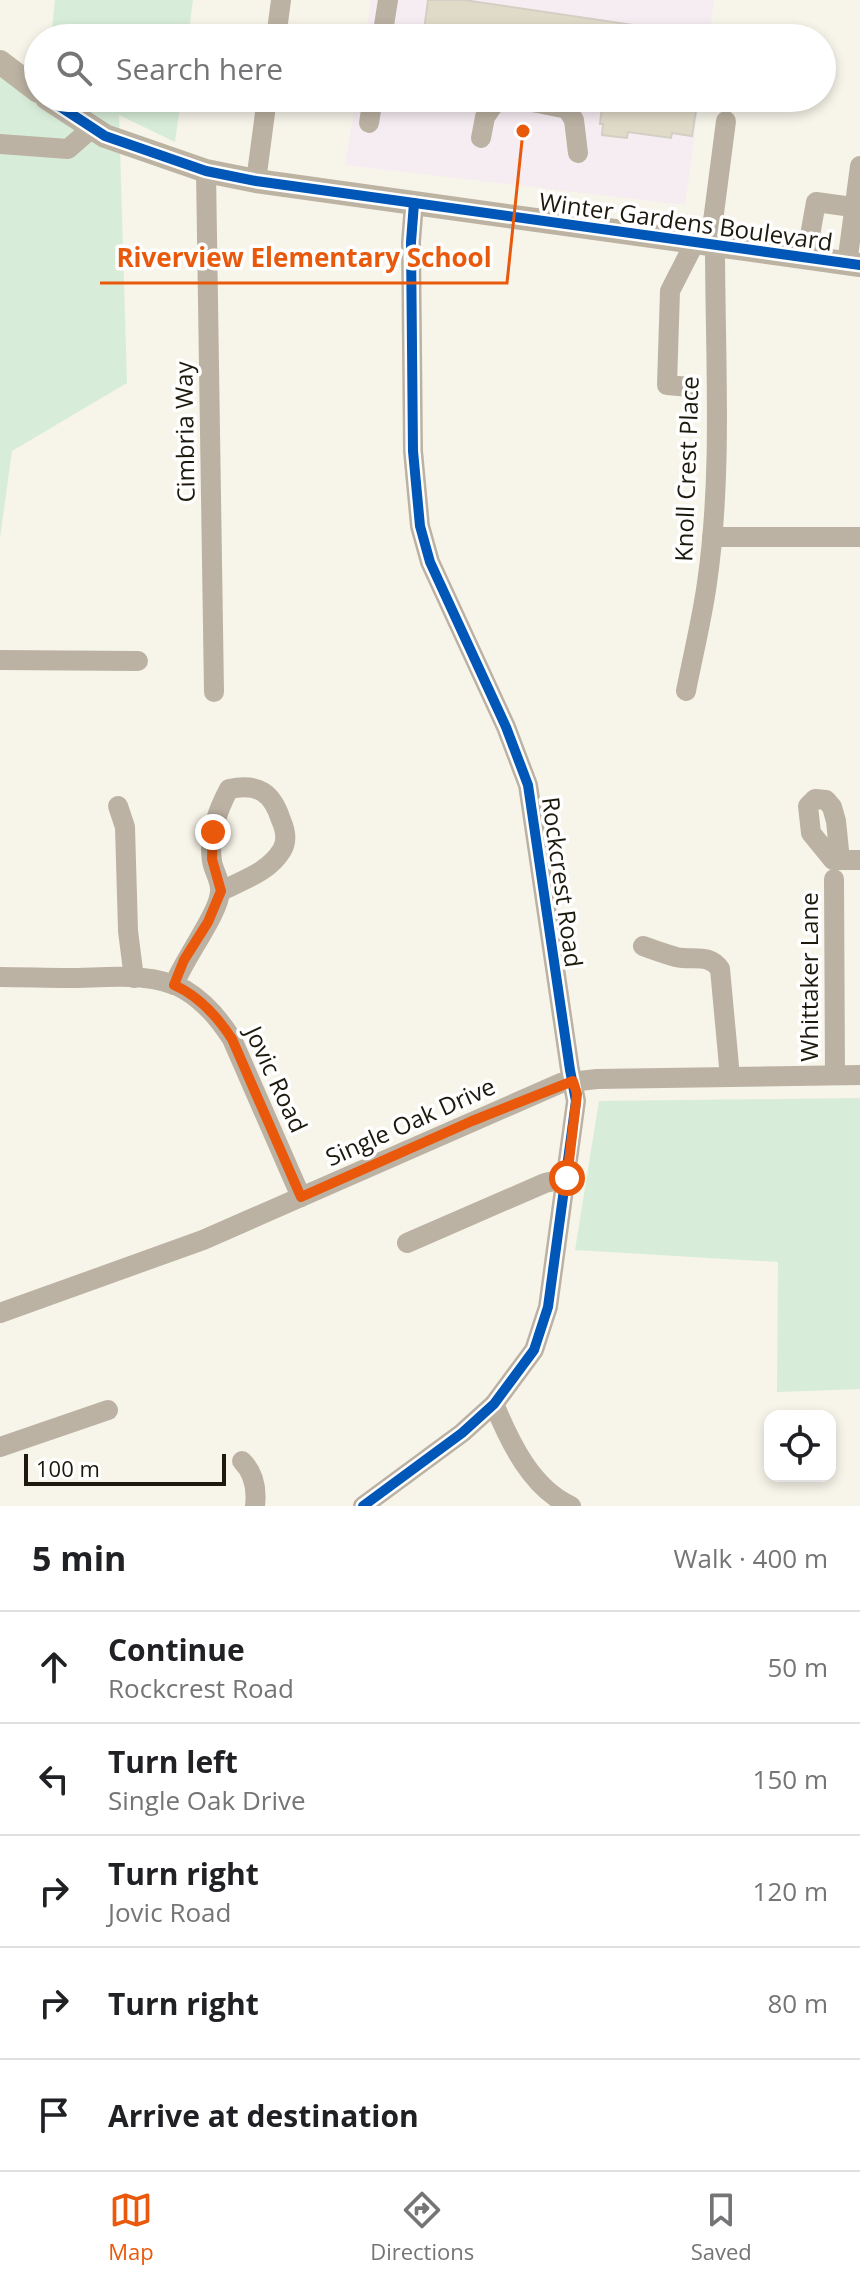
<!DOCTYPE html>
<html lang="en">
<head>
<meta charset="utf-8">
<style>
	body { margin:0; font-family:"Open Sans",sans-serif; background:#f6f6f6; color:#202124 }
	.controls { position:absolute; right:24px; bottom:24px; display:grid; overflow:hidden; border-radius:16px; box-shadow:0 4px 12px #0003 }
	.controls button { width:72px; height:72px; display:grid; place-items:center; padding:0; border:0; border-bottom:2px solid #e0e0e0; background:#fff; color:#202124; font:40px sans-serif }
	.scale { position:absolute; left:24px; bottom:20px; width:202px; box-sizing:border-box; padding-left:8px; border:4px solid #1d190d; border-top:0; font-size:22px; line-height:28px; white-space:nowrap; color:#1d190d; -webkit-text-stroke:6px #fff; paint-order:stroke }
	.stop { position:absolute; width:24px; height:24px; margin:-18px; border:6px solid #ea580c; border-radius:50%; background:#fff }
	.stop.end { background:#ea580c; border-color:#fff; box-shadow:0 2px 8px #0008 }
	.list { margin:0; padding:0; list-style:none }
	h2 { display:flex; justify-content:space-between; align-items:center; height:104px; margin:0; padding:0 32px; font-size:34px }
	h2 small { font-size:26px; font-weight:400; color:#757577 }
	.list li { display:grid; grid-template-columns:52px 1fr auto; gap:24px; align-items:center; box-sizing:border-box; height:112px; padding:0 32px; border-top:2px solid #e0e0e0 }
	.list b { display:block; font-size:30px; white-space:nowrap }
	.list p { margin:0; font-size:26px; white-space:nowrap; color:#757577 }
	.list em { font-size:26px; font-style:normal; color:#757577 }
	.icon { flex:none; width:44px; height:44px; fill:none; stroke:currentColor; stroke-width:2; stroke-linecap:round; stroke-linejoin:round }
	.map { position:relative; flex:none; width:860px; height:1506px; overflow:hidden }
	.search { position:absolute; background:#fff; box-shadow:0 4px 12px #0003; left:24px; right:24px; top:24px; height:88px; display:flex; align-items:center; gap:20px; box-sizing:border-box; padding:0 28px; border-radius:44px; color:#757577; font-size:30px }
	.sheet { height:664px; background:#fff }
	nav { display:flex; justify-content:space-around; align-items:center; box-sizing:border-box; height:112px; border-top:2px solid #e0e0e0; background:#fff; font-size:22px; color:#757577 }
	nav a { display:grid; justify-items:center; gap:4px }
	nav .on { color:#ea580c }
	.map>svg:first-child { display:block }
	.education { fill:#f6edf2 }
	.green { fill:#d8edd9 }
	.building { fill:#e0dbc9; stroke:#d2cfc4; stroke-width:2 }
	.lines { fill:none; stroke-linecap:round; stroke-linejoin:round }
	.minor { stroke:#bcb2a3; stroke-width:20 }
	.major { stroke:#bcb3a3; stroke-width:24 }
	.cycleway-casing { stroke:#fff; stroke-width:15 }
	.cycleway { stroke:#0057b8; stroke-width:10 }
	.route { stroke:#ea580c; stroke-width:10 }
	.labels { text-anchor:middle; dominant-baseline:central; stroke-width:7; stroke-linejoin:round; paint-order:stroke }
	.street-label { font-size:24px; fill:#1d190d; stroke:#fff }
	.leader { fill:none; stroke:#e8590c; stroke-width:3 }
	.callout-dot { fill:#e8590c; stroke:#fff; stroke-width:3 }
	.callout-label { font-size:26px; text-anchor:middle; font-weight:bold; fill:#e8590c; stroke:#fff; stroke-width:7; stroke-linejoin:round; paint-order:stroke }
</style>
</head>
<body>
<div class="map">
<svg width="860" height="1506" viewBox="0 0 860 1506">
	<rect width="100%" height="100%" fill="#f7f4e9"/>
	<g class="education">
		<path d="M371,0H714L709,38H365Z"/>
		<path d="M356,98H700L685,205L345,165Z"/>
	</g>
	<g class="green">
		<path d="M55,0H193L188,38H51Z"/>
		<path d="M38,58V98H181L175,142L119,115L127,383L12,451L0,538V75Z"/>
		<path d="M860,1098V1389L777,1392L778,1262L575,1250L599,1101Z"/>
	</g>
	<g class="building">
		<path d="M428,0H464L681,32L680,38H423Z"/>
		<path d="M603,98H656L697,104L692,136L672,133L671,138L628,132L627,138L602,135L603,124H600Z"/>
	</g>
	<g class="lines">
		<g class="minor">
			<path d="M276,38L281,0"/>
			<path d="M382,38L388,0"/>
			<path d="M369,123L373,98"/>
			<path d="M481,138L485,117L496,101C518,97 544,104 567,109L574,120L578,153"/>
			<path d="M0,144L68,149L92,128"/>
			<path d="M206,171L214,692"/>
			<path d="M256,181L267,98"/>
			<path d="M710,244L726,121"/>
			<path d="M806,258L816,202L845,206"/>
			<path d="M847,264L860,166"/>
			<path d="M690,387L667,385L670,291L695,242"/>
			<path d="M712,537H860"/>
			<path d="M0,660L138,661"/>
			<path d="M686,691C693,655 702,619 707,583C723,472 715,357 715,245"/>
			<path d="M118,806L125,827L128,931L134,978"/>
			<path d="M840,860L836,821L832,807L826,800L815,799L808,806L811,833L833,860H860"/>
			<path d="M834,879L835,1075"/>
			<path d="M643,946C654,950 665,954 676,957C693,961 709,953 720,969L730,1077"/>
			<path d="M0,977C23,977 46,978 68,978C105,978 152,971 185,990C205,1002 220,1020 232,1039L301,1197"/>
			<path d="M174,985C183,960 220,912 220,891C221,881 213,870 212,861C208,837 218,809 229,789C258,783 272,792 281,820C285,829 288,840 282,850C269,872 243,880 221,891"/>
			<path d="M407,1243L545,1183L567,1178"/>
			<path d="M0,1313L203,1240L561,1083L597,1079L860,1075"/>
			<path d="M494,1404C510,1442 531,1488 571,1506"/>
			<path d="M0,1447L108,1410"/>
			<path d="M242,1461C254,1473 257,1489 255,1506"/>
			<path d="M363,1506L462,1433L494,1404L534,1350L548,1307L576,1101L570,1070L528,785L506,727L430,562L420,526L413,451L411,242L414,203"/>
		</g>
		<g class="major">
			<path d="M0,62L38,91"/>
			<path d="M47,98L105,136L206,171L256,181L860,265"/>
		</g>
		<g class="cycleway-casing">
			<g id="cycleway">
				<path d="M47,98L105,136L206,171L256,181L860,265"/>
				<path d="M363,1506L462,1433L494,1404L534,1350L548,1307L576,1101L570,1070L528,785L506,727L430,562L420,526L413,451L411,242L414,203"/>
			</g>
		</g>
		<use href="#cycleway" class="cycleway"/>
	</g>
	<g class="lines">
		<path class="route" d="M213,832L212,859L221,891L208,922L184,960L174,985C199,996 217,1016 232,1039L301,1197L472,1121L573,1081L577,1094L567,1178"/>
	</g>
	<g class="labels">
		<g class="street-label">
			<text transform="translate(686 221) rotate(8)">Winter Gardens Boulevard</text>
			<text transform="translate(184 432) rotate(-91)">Cimbria Way</text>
			<text transform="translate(686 469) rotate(-88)">Knoll Crest Place</text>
			<text transform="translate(563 882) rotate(82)">Rockcrest Road</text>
			<text transform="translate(808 977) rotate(-90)">Whittaker Lane</text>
			<text transform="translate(277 1079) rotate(65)">Jovic Road</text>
			<text transform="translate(410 1121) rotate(-24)">Single Oak Drive</text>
		</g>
	</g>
	<path class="leader" d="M523 131L507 283H100"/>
	<circle class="callout-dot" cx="523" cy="131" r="8"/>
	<g class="callout-label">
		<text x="304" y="267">Riverview Elementary School</text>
	</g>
</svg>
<div class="controls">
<button><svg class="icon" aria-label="locate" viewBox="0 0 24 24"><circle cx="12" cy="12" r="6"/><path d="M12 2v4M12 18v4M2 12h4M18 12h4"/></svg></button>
</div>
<div class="scale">100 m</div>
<div class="stop" style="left:567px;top:1178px"></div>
<div class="stop end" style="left:213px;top:832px"></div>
<div class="search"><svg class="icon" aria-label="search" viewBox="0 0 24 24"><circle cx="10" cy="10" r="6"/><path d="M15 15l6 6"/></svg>Search here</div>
</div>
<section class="sheet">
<h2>5 min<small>Walk · 400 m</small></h2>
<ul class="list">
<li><svg class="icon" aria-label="ahead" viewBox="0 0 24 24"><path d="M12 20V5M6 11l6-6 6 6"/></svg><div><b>Continue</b><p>Rockcrest Road</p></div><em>50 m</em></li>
<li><svg class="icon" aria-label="left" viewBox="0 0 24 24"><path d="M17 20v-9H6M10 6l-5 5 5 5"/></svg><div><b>Turn left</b><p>Single Oak Drive</p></div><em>150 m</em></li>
<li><svg class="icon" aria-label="right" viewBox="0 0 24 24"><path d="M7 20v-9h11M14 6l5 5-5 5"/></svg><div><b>Turn right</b><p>Jovic Road</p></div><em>120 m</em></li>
<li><svg class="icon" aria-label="right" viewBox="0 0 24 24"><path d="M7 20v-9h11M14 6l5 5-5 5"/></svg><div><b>Turn right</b></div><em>80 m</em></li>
<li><svg class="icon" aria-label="arrive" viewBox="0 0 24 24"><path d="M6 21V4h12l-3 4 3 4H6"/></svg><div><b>Arrive at destination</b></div></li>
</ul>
</section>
<nav>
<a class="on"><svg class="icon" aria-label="map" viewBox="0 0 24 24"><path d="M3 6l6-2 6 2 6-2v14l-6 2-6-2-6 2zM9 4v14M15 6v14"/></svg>Map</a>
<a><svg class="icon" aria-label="directions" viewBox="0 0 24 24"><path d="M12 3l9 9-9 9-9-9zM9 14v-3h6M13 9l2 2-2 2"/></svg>Directions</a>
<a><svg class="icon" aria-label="saved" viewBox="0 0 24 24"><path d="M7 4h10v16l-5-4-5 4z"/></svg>Saved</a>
</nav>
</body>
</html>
